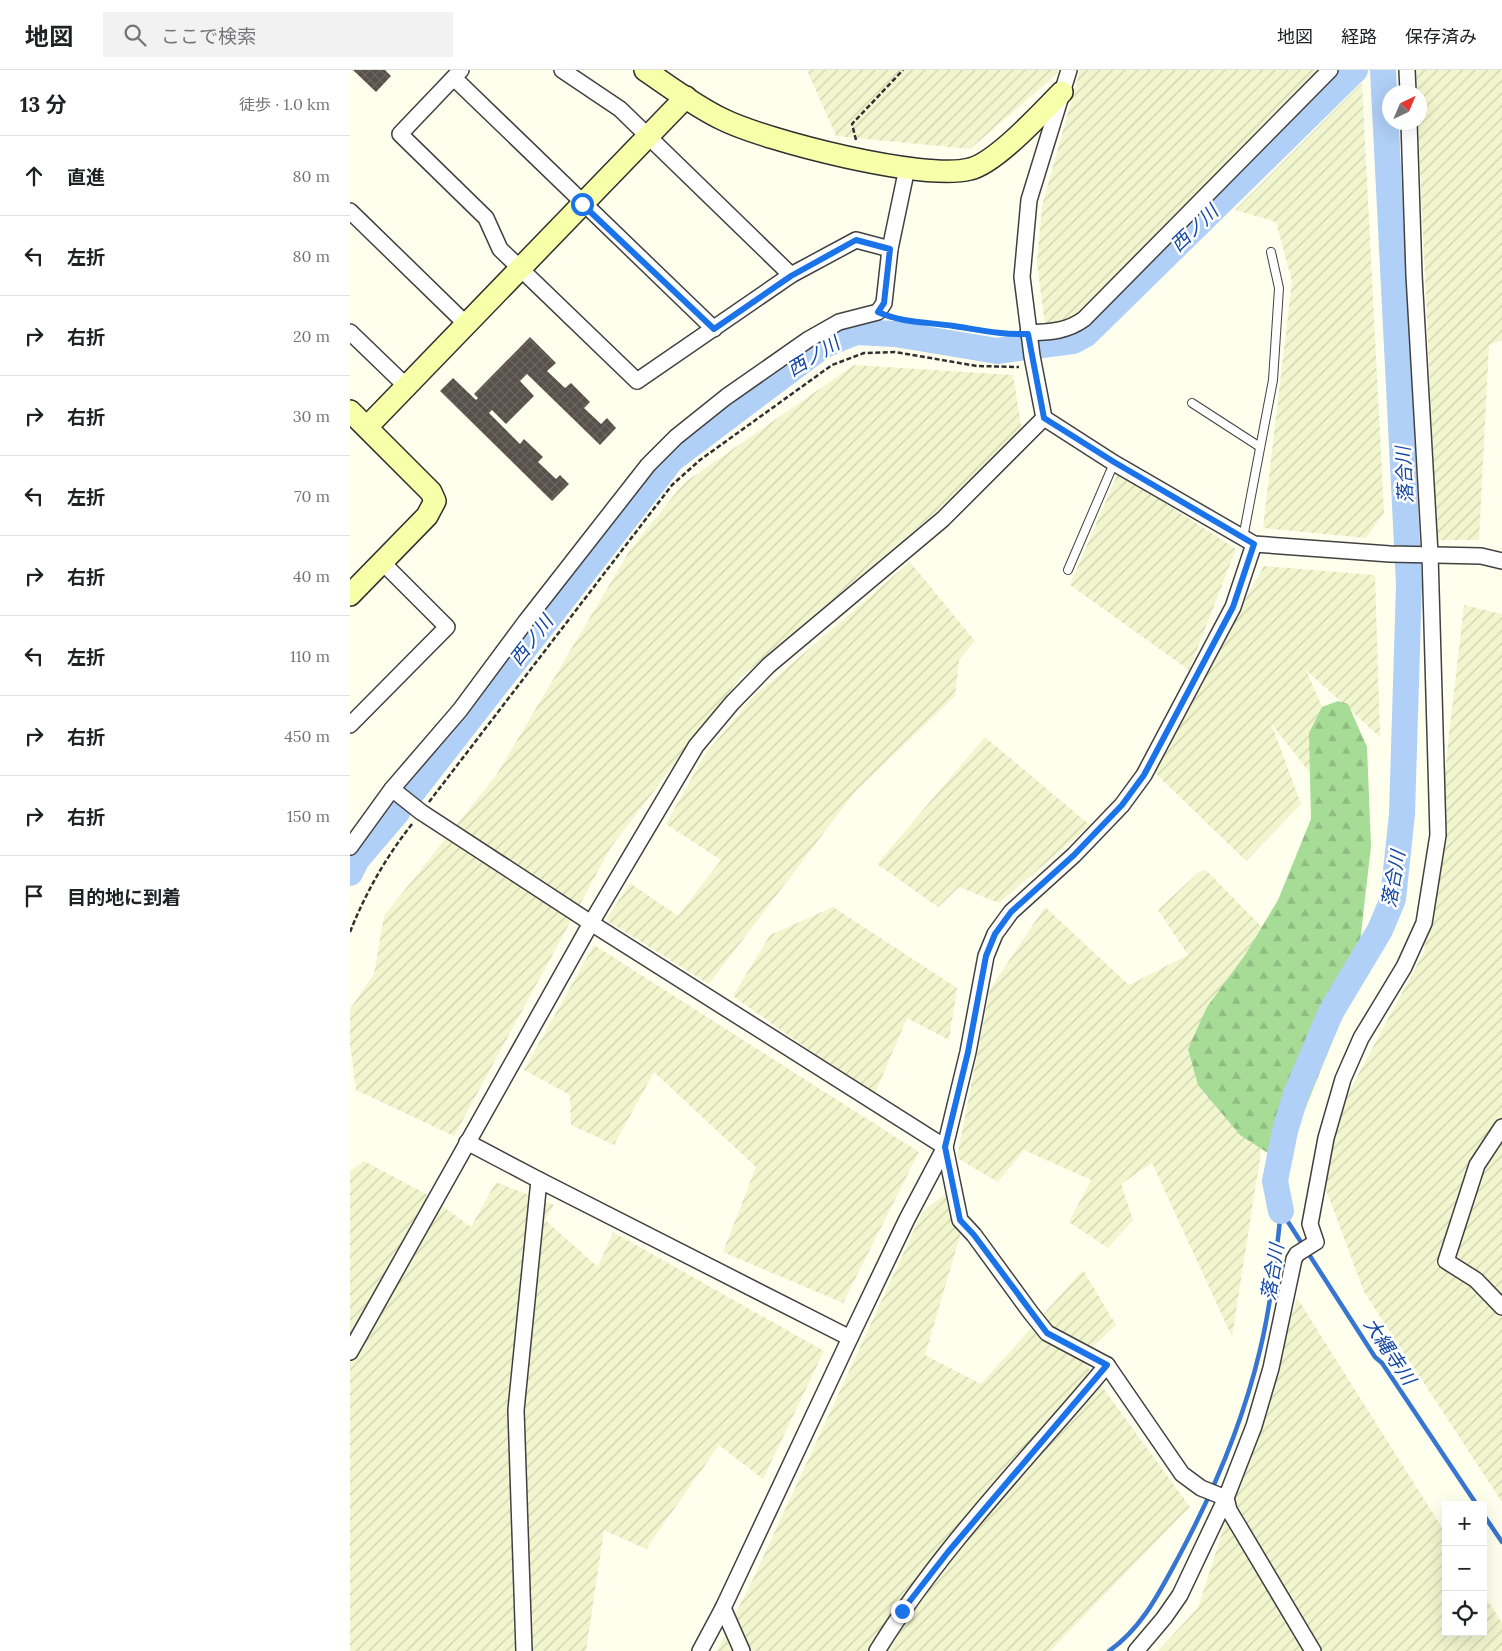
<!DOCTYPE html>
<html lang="ja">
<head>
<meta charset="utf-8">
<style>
	body { margin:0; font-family:Lora,"Noto Sans JP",serif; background:#f2f2f2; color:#202124 }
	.controls { position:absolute; right:15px; bottom:15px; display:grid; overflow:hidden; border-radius:0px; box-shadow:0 5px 20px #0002 }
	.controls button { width:45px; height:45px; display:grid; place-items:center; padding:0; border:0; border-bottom:1px solid #e0e0e0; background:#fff; color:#202124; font:25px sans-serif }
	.compass { position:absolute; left:1032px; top:15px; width:45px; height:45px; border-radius:50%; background:#fff; box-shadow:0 5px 20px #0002; rotate:44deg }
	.stop { position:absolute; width:15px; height:15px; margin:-11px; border:4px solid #1a73e8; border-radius:50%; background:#fff }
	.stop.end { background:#1a73e8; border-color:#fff; box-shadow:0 1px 5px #0008 }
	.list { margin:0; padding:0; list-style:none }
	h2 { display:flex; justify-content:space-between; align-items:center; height:65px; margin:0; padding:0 20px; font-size:21px }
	h2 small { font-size:16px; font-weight:400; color:#757577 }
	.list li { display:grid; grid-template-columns:32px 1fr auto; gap:15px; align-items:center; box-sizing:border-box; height:80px; padding:0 20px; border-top:1px solid #e0e0e0 }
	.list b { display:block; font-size:19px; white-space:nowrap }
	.list em { font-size:16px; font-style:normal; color:#757577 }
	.icon { flex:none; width:28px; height:28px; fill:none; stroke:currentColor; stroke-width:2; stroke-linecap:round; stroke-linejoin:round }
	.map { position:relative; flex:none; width:1152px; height:1581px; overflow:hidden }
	header { display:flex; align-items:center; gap:30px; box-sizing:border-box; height:70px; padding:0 25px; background:#fff; border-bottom:1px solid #e0e0e0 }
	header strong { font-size:24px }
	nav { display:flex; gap:28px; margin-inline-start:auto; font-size:18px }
	.search { width:350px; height:45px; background:#f2f2f2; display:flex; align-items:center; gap:12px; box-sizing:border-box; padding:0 18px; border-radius:0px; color:#757577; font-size:19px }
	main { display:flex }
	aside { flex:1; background:#fff }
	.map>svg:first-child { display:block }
	.farmland { fill:url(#farmland-furrows) }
	.forest { fill:url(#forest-firs) }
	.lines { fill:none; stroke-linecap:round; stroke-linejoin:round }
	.stream { stroke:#3675d1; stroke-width:4.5 }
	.river { stroke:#b1d0f8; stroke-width:26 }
	.building { fill:url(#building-cross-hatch) }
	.lane-casing { stroke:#414141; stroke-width:10 }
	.street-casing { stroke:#414141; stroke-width:18 }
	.secondary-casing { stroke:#303030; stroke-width:24 }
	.path { stroke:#303030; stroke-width:2.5; stroke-dasharray:5 2.5; stroke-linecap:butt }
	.lane { stroke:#fff; stroke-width:8 }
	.street { stroke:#fff; stroke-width:15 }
	.secondary { stroke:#f8ffa9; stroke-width:21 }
	.route { stroke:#1a73e8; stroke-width:6 }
	.labels { text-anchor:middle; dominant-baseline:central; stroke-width:5; stroke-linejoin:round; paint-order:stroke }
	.water-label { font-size:19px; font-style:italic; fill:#1348a3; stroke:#fff }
</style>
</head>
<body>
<header>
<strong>地図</strong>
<div class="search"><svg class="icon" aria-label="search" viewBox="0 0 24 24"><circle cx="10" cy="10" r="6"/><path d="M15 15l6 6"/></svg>ここで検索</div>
<nav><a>地図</a><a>経路</a><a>保存済み</a></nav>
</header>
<main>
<aside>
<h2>13 分<small>徒歩 · 1.0 km</small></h2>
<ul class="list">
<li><svg class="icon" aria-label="ahead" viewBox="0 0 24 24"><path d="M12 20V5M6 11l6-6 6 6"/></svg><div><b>直進</b></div><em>80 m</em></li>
<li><svg class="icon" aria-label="left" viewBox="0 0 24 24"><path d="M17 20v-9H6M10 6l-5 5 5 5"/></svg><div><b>左折</b></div><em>80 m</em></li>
<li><svg class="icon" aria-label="right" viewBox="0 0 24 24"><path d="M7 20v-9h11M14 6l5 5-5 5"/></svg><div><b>右折</b></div><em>20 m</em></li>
<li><svg class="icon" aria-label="right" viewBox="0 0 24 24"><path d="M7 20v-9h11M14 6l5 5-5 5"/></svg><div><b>右折</b></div><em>30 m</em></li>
<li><svg class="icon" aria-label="left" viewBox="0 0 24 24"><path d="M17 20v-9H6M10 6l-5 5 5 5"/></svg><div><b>左折</b></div><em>70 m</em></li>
<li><svg class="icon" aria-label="right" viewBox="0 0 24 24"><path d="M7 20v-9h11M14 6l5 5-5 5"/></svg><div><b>右折</b></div><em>40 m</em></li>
<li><svg class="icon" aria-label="left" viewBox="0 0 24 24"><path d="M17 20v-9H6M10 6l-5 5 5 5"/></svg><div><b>左折</b></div><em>110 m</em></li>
<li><svg class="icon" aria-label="right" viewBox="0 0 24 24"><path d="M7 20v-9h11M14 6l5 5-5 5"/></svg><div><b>右折</b></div><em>450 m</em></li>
<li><svg class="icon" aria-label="right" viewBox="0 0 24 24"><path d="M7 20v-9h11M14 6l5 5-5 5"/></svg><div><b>右折</b></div><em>150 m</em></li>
<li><svg class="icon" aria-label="arrive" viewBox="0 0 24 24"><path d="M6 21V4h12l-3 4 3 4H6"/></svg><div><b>目的地に到着</b></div></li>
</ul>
</aside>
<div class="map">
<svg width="1152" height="1581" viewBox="0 0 1152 1581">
	<defs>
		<pattern id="farmland-furrows" width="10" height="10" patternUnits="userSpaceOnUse" patternTransform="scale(1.25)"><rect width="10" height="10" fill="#f1f6ce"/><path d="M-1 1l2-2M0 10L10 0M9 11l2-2" fill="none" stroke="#cdd2b0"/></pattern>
		<pattern id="forest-firs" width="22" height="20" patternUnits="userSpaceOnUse" patternTransform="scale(1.25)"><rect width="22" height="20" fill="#a7dc96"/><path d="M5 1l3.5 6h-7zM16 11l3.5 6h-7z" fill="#8fbc80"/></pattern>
		<pattern id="building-cross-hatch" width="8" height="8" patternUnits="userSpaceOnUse" patternTransform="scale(1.25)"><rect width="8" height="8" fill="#57514a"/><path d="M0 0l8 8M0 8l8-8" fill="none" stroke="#6a6560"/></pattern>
	</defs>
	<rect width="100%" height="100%" fill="#ffe"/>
	<g class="farmland">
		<path d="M457,0H708V3L620,79L486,66Z"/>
		<path d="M730,0H968L729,244L717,250L695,255L687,193L692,136Z"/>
		<path d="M1066,0H1152V270L1139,275L1129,470H1087L1068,53L1070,22H1067Z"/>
		<path d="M1012,13L1034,443L1016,468L913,458L942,211L926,152L885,140Z"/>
		<path d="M504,295L663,305L673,368L390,608L261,777L104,1066L6,1020L0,973V939L24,904L34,846L147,704L280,480L334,413Z"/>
		<path d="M768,403L886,479L839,600L720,515Z"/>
		<path d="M560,492L625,571L609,590L605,626L504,723L359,914L256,850L280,813L328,846L371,790L316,754L354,686L402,628Z"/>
		<path d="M914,496L1025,505L1030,667L956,600L999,699L967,712L921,653L951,734L896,791L801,699Z"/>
		<path d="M1114,535L1152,544V1432L1014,1222L964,1087L1074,882Z"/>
		<path d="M635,667L740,755L649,833L609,817L588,837L527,794Z"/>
		<path d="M856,800L947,893L924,998L882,1267L802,1093L771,1114L783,1150L758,1178L719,1152L741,1110L674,1080L648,1112L607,1088L640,919L695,837L779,915L838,885L808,840L849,802Z"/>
		<path d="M483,837L607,918L599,970L557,948L524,1026L383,926L420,865Z"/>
		<path d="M244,875L569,1082L493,1233L373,1182L406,1097L304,1002L264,1075L221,1055L220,1025L174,1000Z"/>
		<path d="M14,1091L76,1124L121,1157L146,1112L204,1135L195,1150L248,1197L263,1162L474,1281L413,1409L369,1375L296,1479L254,1460L236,1581H0V1101Z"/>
		<path d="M604,1117L617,1142L575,1285L631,1314L733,1200L766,1255L731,1288L840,1437L700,1581H367L403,1509L573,1141Z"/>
		<path d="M947,1228L1096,1464V1562H1133V1523L1152,1553V1581H808L848,1538Z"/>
	</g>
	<path class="forest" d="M988,631L998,634L1017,677L1021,776L1008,890L982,972L949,1054L921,1085L890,1065L848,1015L838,979L857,937L895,885L928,830L961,749L959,663L972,637Z"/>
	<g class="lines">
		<g class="stream">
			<path d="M931,1141L1025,1287L1032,1293L1127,1435"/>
			<path d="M1133,1444L1152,1472"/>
			<path d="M759,1581C792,1558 809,1523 828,1488C863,1423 893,1352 910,1280C921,1234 926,1187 931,1141"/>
		</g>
		<g class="river">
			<path d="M61,724L322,389L472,276L506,262L545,264L647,281L723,271L736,264L1005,0"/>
			<path d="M0,803L7,789L48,741"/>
			<path d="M931,1141L925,1111L935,1061L946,1024L981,942L1030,860L1043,829L1052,744L1059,514L1033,0"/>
		</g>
	</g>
	<g class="building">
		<path d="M3,0H35L41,6L26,22Z"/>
		<path d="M180,267L206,293L197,301L215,318L221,313L240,332L234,338L251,354L257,348L266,358L250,375L177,304L170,311L184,326L156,354L142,340L139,343L170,374L174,369L193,387L188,392L206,409L210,405L219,414L202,431L90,321L103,308L126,330L128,328L124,324Z"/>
	</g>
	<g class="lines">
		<g class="lane-casing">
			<g id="lane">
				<path d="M842,333L910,377"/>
				<path d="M893,468L923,310L929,218L921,182"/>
				<path d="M718,500L764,393"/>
			</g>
		</g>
		<g class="street-casing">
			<g id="street">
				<path d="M111,0L50,64L136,148L150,179L287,311L441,205L506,170L540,179"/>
				<path d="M212,0L270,39L441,205"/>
				<path d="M719,0L679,130L672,207L682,286L694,348L764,393L904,474L1040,484L1131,486L1152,491"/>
				<path d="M1057,0L1058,22"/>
				<path d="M104,8L364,259"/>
				<path d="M0,141L116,254"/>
				<path d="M0,262L56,316"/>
				<path d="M678,263C699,262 716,262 734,249L980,0"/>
				<path d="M0,655L97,557L32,492"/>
				<path d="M42,719L71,742L241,853L595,1077L610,1150L624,1165L681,1243L697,1263L757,1295L832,1404L851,1418L876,1428"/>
				<path d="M0,777L42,719L110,640L176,551L298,395L326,367L376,327L459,269L489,252L528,242L534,233L540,179L557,98"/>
				<path d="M1152,1057L1127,1095L1096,1191L1126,1210L1152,1237"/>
				<path d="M117,1072L189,1110L500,1268"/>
				<path d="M0,1282L241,853L346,676L382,633L419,595L593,449L694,348"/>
				<path d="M876,1428L879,1440L963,1581"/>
				<path d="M373,1538L392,1581"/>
				<path d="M174,1581L166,1340L189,1110"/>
				<path d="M350,1581L373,1538L500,1268L557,1149L595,1077L618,982L636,886L645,864L661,842L724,785L772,735L794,705L883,537L904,474"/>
				<path d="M527,1581C591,1477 679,1388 757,1295"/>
				<path d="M786,1581L814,1548L830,1525L876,1428L904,1356L921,1298L944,1189L947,1184L966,1172L960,1154L976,1068L993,1009L1011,968L1054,897L1074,853L1088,765L1080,484L1064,205L1059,52"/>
			</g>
		</g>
		<g class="secondary-casing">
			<g id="secondary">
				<path d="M295,0C320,17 345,36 372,49C416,71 574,111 620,99C646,93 692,42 712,22"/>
				<path d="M0,341L81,422L85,431L77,446L0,525"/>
				<path d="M17,357L336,27"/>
			</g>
		</g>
		<g class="path">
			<path d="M506,70L502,54L553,0"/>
			<path d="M540,248L663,265"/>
			<path d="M79,732L322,415L350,390L482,295L514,283L545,282L627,296L669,297"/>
			<path d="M0,862C16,822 36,787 62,754"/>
		</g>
		<use href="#lane" class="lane"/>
		<use href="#street" class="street"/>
		<use href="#secondary" class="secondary"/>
	</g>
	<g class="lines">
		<path class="route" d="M232,134L364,259L441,206L506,170L540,179L534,233L528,242C552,253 578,252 604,256C630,260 653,265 678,264L694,348L764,392L904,474L883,537L794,705L772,735L724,785L661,842L645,864L636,886L618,982L595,1077L610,1150L624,1165L697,1263L757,1295L598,1482L552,1541"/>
	</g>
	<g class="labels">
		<g class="water-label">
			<text transform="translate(844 158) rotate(-44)">西ノ川</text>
			<text transform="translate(463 286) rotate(-31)">西ノ川</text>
			<text transform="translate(1054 405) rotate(-93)">落合川</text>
			<text transform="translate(181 570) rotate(-52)">西ノ川</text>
			<text transform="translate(1043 809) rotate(-80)">落合川</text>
			<text transform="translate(922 1202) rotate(-81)">落合川</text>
			<text transform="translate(1040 1281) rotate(56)">大縄寺川</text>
		</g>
	</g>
</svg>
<div class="controls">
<button>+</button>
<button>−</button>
<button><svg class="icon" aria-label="locate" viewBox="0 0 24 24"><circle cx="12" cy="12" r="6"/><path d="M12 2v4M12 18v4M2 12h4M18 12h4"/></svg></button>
</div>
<svg class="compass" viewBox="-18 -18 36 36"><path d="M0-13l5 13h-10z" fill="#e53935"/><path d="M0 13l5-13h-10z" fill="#757577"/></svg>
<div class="stop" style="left:232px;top:134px"></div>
<div class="stop end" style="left:552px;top:1541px"></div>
</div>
</main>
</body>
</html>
